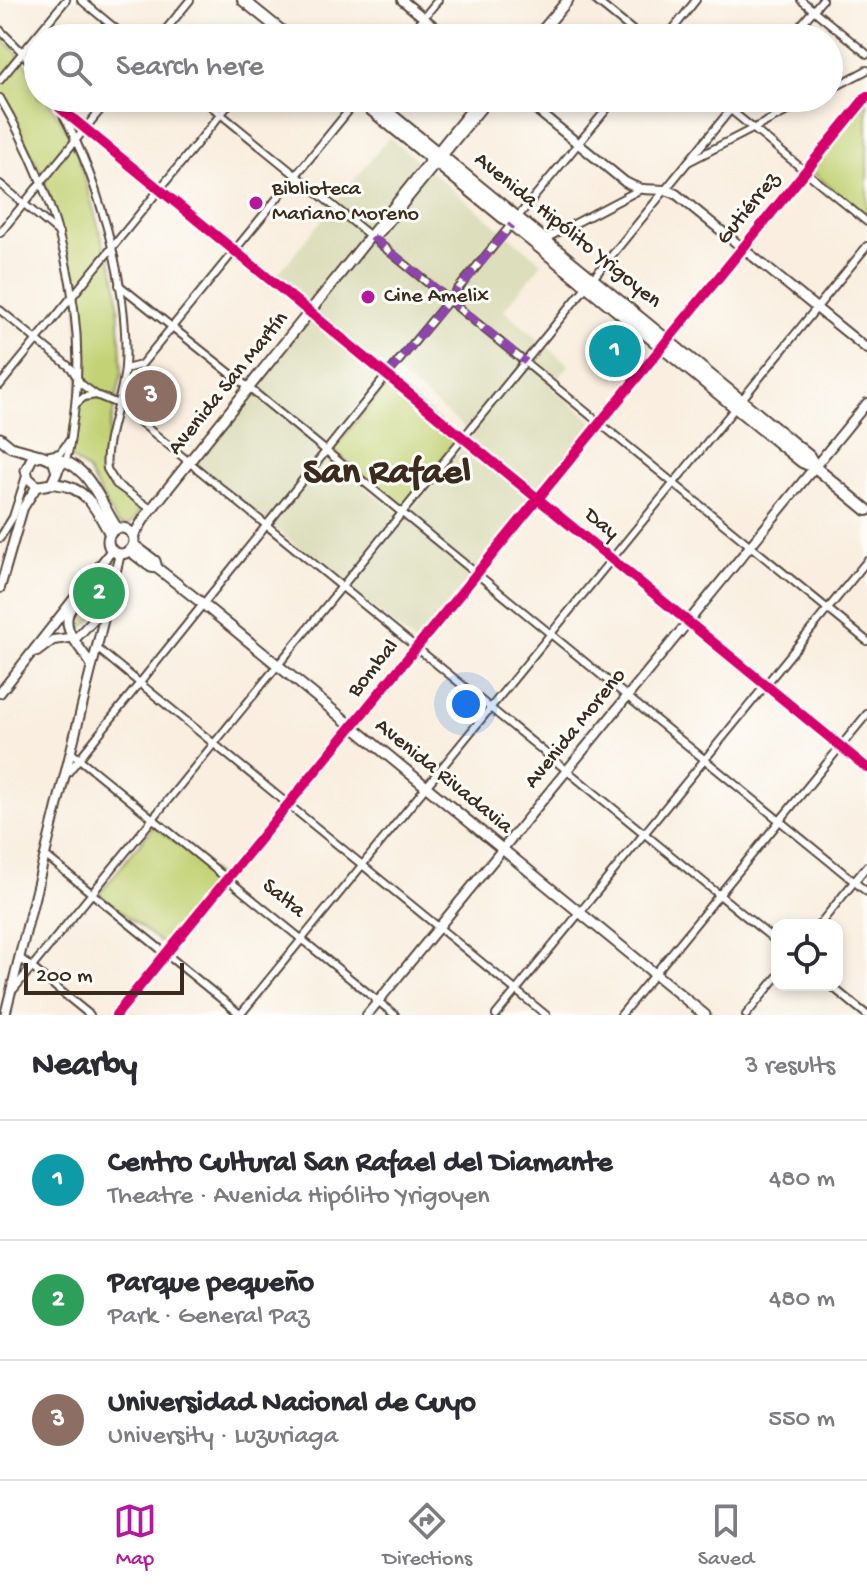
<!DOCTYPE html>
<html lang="en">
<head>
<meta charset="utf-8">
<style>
	body { margin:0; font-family:"Gochi Hand",sans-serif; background:#f7f7f7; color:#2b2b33 }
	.controls { position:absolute; right:24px; bottom:24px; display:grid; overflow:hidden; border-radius:16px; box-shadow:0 4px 12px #0003 }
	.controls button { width:72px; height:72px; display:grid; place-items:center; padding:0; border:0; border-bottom:2px solid #e1e1e2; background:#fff; color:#2b2b33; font:40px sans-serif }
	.scale { position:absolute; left:24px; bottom:20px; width:160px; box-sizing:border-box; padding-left:8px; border:4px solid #3b2a1e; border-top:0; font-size:22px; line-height:28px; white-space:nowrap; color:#3b2a1e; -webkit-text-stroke:6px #fdfcf7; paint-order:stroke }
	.you { position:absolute; left:466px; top:704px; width:28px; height:28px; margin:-20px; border:6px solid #fff; border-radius:50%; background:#1a73e8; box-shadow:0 0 0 12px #1a73e833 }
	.badge { display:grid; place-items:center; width:52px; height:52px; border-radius:50%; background:#b5179e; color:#fff; font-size:26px; font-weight:700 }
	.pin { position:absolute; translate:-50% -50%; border:4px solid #fff; box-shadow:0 2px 8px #0006 }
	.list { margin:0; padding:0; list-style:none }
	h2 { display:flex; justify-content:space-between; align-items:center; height:104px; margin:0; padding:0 32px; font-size:34px }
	h2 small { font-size:26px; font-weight:400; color:#7c7c81 }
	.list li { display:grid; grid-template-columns:52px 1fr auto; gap:24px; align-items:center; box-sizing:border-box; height:120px; padding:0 32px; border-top:2px solid #e1e1e2 }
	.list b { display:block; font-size:30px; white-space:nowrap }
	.list p { margin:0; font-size:26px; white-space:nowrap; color:#7c7c81 }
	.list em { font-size:26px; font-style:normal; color:#7c7c81 }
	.icon { flex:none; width:44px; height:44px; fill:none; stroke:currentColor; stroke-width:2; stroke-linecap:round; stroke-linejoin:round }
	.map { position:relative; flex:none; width:867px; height:1015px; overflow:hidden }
	.search { position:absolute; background:#fff; box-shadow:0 4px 12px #0003; left:24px; right:24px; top:24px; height:88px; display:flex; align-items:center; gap:20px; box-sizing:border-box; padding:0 28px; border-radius:44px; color:#7c7c81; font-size:30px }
	.sheet { height:464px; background:#fff }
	nav { display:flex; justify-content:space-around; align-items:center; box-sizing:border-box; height:112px; border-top:2px solid #e1e1e2; background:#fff; font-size:22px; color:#7c7c81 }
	nav a { display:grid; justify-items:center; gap:4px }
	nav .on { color:#b5179e }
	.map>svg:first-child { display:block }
	.built { fill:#dddebc; fill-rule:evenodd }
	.green { fill:#c3d274; stroke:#7f7e49; stroke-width:2 }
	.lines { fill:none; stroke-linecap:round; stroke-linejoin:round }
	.minor-casing { stroke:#58473b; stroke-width:10 }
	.tertiary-casing { stroke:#58473b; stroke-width:12 }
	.secondary-casing { stroke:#58473b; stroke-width:13 }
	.trunk-casing { stroke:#58473b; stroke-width:14 }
	.minor { stroke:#fff; stroke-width:6 }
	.tertiary { stroke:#fff; stroke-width:8 }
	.secondary { stroke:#fff; stroke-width:9 }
	.trunk { stroke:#fff; stroke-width:10 }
	.quiet { stroke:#8e44ad; stroke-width:8; stroke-dasharray:16 8; stroke-linecap:butt }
	.cycleway-casing { stroke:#fdfcf7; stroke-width:15 }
	.cycleway { stroke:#d6006c; stroke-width:10 }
	.poi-dot { fill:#b5179e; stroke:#fdfcf7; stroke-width:3 }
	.labels { text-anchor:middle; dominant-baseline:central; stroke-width:6; stroke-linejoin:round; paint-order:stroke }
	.poi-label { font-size:22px; fill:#3b2a1e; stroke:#fdfcf7; text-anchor:start }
	.street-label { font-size:22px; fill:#3b2a1e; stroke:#fdfcf7 }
	.town-label { font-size:38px; font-weight:bold; fill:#3b2a1e; stroke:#fdfcf7 }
</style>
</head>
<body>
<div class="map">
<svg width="867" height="1015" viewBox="0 0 867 1015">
	<rect width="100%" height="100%" fill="#fdfcf7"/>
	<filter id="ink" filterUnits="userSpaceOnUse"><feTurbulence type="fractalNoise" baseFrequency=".0125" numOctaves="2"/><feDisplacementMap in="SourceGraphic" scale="16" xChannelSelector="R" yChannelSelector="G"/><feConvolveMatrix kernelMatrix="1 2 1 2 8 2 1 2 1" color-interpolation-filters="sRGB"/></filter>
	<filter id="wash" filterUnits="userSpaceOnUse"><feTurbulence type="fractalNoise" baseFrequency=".006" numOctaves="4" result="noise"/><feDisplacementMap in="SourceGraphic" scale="32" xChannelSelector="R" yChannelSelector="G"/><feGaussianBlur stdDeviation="1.8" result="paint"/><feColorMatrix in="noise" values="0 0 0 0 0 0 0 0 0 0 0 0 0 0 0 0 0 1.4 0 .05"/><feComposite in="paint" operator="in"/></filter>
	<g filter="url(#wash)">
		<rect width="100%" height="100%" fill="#f9eedf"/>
		<path class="built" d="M389,137L542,263L504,310L569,365L551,387L595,423L416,644L193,461L313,312L274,279ZM388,366L473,435L404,518L320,451Z"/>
		<g class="green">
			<path d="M0,36C18,54 38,71 38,98H47L74,142L107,256L109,254L117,285L122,372L102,465L113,489L141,509L128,527L117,523L87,470L71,458L80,373L78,289L43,177L0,93Z"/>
			<path d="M867,101V217L810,170Z"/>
			<path d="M389,381L461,440L404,508L333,450Z"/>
			<path d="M112,553L118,556L109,602L78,633H73L74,623L70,613C87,593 97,575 112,553Z"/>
			<path d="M154,826L221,879L166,947L99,894Z"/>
		</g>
	</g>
	<g filter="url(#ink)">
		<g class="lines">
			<g class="minor-casing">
				<g id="minor">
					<path d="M81,0L127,38"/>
					<path d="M595,0L642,38"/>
					<path d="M801,0L867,54"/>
					<path d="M0,30L23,53L38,73"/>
					<path d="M159,38L190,0"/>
					<path d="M407,38L438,0"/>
					<path d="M666,38L696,0"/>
					<path d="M790,38L822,0"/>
					<path d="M0,80L66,0"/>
					<path d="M829,90L867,70"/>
					<path d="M0,98C56,195 90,308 73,421C70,439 71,459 57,472"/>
					<path d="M53,98C96,167 130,286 125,367C123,398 103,441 107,469L116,484L151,509"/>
					<path d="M201,98L867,641"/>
					<path d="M716,98L867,222"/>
					<path d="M60,108L867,768"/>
					<path d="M688,162L813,98"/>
					<path d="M0,184L59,233"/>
					<path d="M0,233L110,98"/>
					<path d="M545,239L639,190"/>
					<path d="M119,285L249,388L867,892"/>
					<path d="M0,310L71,368L81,384L96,395L118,404L777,942"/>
					<path d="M125,369L141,365L359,98"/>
					<path d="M0,385L234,98"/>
					<path d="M76,404L84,397L96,395"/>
					<path d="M50,455L60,453L69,441"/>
					<path d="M0,538L13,517L26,476"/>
					<path d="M98,649L546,1015"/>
					<path d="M72,753L395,1015"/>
					<path d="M66,775L387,375L616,98"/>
					<path d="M46,856L241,1015"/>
					<path d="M819,925L867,866"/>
					<path d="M20,958L90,1015"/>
					<path d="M830,985L867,1015"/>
					<path d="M14,989L740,98"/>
					<path d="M116,1015L867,96"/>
					<path d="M240,1015L867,246"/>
					<path d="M496,1015L867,561"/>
					<path d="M621,1015L867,714"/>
					<path d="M746,1015L777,977"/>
				</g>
			</g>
			<g class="tertiary-casing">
				<g id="tertiary">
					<path d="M402,0L448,38"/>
					<path d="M522,98L625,182C648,196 657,184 676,194L867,349"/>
					<path d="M0,588L23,508L37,486"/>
					<path d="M72,607C57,628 82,648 92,666"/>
					<path d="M37,652L53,640L77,637L108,604"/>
					<path d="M0,693L112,550"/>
					<path d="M5,1015L120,554"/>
					<path d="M367,1015L867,403"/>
				</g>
			</g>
			<g class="secondary-casing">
				<g id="secondary">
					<path d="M536,38L568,0"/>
					<path d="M375,235L382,229L489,98"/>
					<path d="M0,438L11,447L40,455"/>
					<path d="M50,458C89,461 98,500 117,528"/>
					<path d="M52,483L57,472L53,460L41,455L32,458L26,470L28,478L37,486C44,486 50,483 56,484C87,487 96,509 110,534"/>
					<circle cx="121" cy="541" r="13"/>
					<path d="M134,535L145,517L481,98"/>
					<path d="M134,545L155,561L157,568"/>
					<path d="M130,551L151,567L157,568L203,604L705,1015"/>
				</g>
			</g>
			<g class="trunk-casing">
				<g id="trunk">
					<path d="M243,0L290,38"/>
					<path d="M363,98L369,108L802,462L816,468L867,510"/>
					<path d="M371,98L809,456L816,468"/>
				</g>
			</g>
			<use href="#minor" class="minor"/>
			<use href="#tertiary" class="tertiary"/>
			<use href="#secondary" class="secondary"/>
			<use href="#trunk" class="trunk"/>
			<g class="quiet">
				<path d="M372,237L526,362"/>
				<path d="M387,375L512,225"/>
			</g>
			<g class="cycleway-casing">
				<g id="cycleway">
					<path d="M60,108L867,768"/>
					<path d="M116,1015L867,96"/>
				</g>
			</g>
			<use href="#cycleway" class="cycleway"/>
		</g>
	</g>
	<g class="poi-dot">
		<circle cx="256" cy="203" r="8"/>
		<circle cx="368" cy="297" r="8"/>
	</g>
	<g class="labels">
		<g class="poi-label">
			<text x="272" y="190">Biblioteca<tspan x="272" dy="25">Mariano Moreno</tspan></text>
			<text x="384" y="297">Cine Amelix</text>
		</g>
		<g class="street-label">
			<text transform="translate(749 209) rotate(-51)">Gutiérrez</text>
			<text transform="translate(567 231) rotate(39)">Avenida Hipólito Yrigoyen</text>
			<text transform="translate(229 384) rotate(-51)">Avenida San Martín</text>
			<text transform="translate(601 525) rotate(40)">Day</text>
			<text transform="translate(374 669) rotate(-51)">Bombal</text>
			<text transform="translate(576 729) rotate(-51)">Avenida Moreno</text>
			<text transform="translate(443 777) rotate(39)">Avenida Rivadavia</text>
			<text transform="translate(283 899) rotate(39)">Salta</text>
		</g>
		<g class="town-label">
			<text x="387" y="474">San Rafael</text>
		</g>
	</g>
</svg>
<div class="controls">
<button><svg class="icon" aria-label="locate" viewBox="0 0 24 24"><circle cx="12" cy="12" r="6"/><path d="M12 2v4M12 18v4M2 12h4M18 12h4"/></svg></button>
</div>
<div class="scale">200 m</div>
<div class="you"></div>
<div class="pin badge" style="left:615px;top:351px;background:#0f9aa8">1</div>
<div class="pin badge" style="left:99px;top:593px;background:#2e9e5b">2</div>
<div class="pin badge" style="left:151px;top:396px;background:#8d6e63">3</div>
<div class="search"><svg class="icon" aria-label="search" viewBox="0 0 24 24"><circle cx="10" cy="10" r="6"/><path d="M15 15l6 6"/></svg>Search here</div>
</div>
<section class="sheet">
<h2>Nearby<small>3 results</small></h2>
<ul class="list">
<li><span class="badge" style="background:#0f9aa8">1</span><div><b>Centro Cultural San Rafael del Diamante</b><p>Theatre · Avenida Hipólito Yrigoyen</p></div><em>480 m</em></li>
<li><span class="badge" style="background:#2e9e5b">2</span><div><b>Parque pequeño</b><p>Park · General Paz</p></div><em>480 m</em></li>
<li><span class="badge" style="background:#8d6e63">3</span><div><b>Universidad Nacional de Cuyo</b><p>University · Luzuriaga</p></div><em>550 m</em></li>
</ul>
</section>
<nav>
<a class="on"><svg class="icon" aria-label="map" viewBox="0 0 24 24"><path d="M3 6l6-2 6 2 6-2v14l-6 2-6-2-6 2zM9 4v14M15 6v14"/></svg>Map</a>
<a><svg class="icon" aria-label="directions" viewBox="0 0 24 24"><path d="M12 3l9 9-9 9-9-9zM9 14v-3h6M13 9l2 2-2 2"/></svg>Directions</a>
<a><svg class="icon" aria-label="saved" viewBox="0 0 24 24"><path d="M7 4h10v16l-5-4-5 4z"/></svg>Saved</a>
</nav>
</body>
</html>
